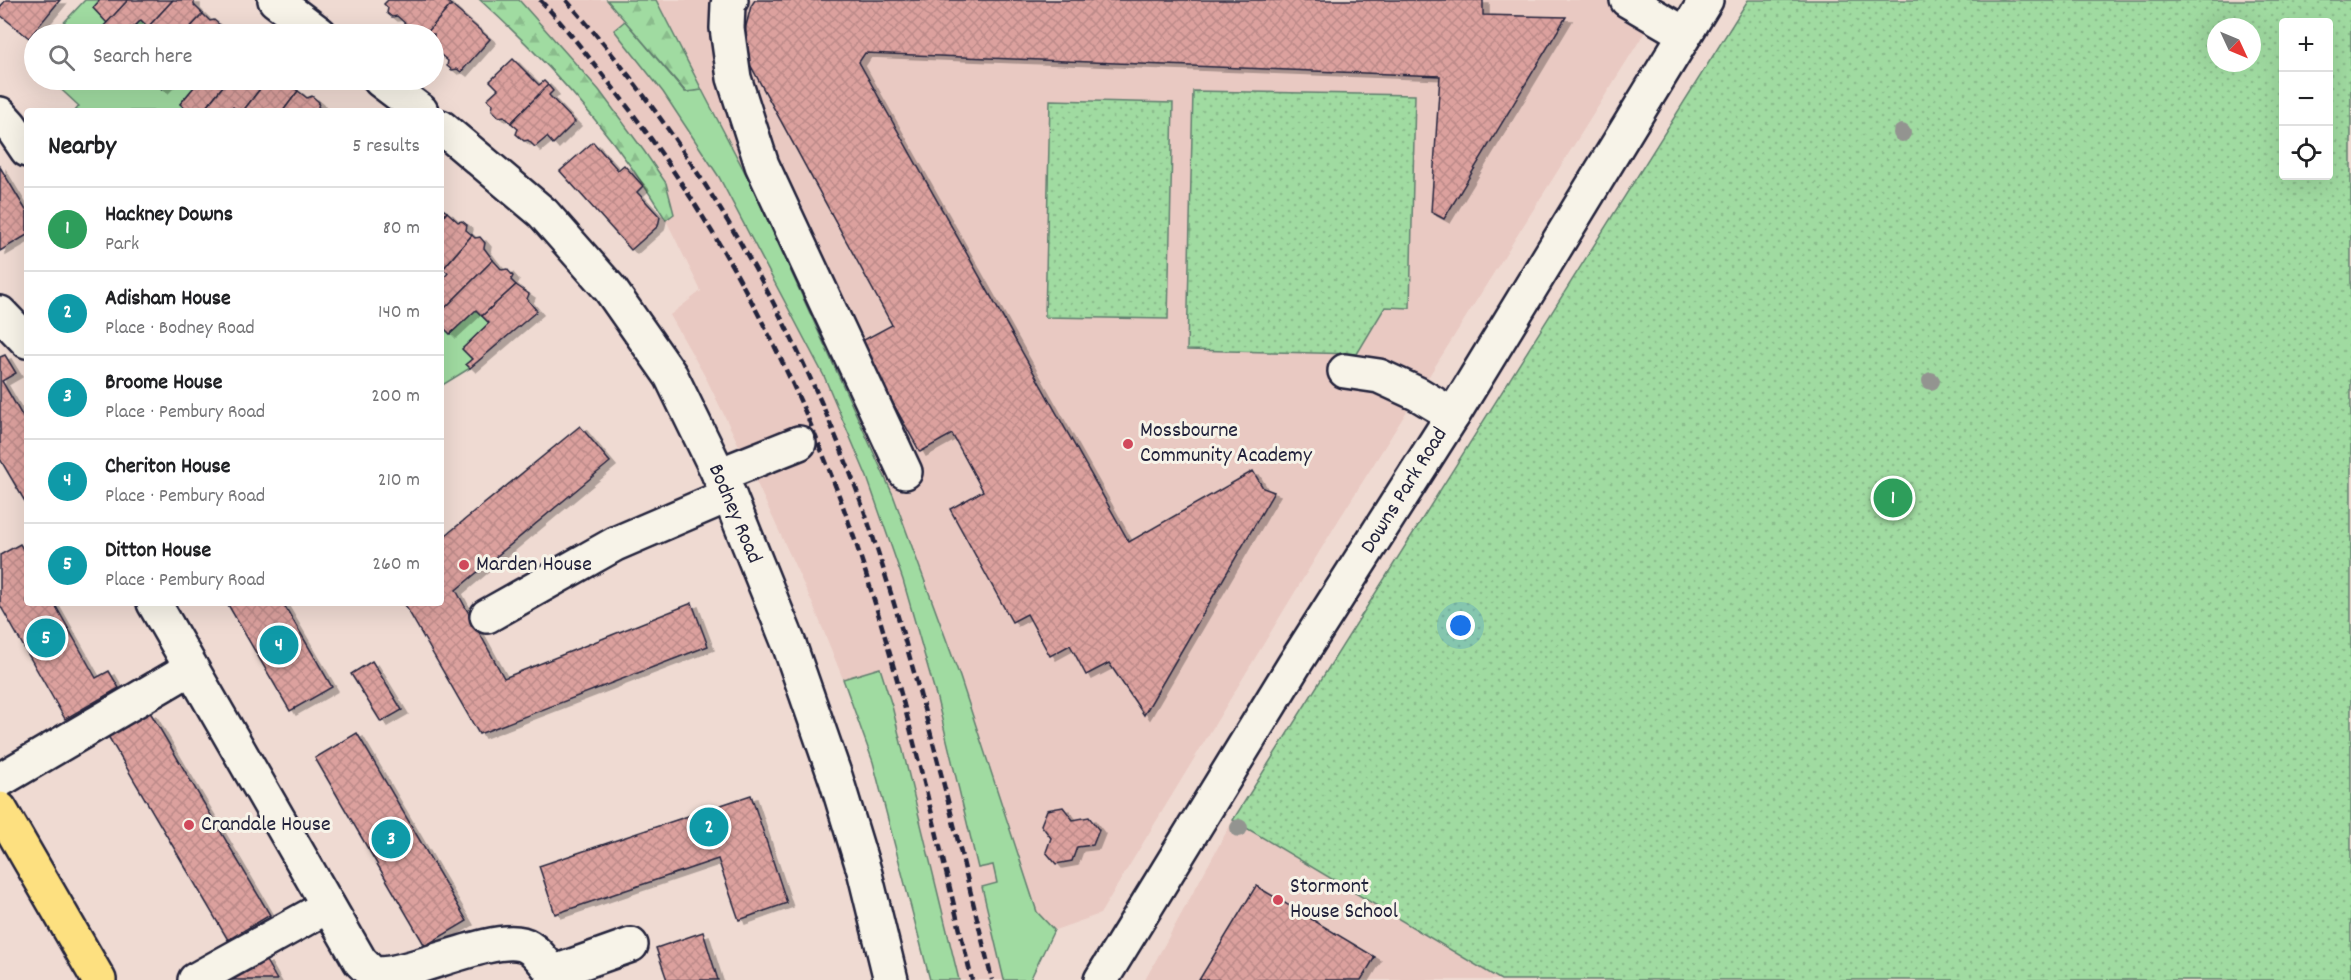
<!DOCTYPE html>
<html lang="en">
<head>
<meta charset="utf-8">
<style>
	body { margin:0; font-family:Dekko,sans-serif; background:#f6f6f6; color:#202124 }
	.controls { position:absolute; right:18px; top:18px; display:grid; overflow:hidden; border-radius:6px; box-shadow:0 6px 24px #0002 }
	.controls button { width:54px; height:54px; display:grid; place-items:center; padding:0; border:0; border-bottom:2px solid #e0e0e0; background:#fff; color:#202124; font:30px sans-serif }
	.compass { position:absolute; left:2207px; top:18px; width:54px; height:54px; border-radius:50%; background:#fff; box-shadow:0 6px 24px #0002; rotate:134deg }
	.you { position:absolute; left:1461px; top:626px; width:21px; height:21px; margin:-15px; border:4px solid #fff; border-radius:50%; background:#1a73e8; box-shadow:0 0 0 9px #1a73e833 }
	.badge { display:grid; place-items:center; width:39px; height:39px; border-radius:50%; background:#7c3aed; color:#fff; font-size:20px; font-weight:700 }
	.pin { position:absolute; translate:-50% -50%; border:3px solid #fff; box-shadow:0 2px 6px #0006 }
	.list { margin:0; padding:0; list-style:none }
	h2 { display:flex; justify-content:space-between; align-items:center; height:78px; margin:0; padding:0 24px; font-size:26px }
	h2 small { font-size:20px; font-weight:400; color:#757577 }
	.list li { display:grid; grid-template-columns:39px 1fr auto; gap:18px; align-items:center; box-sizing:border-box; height:84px; padding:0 24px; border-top:2px solid #e0e0e0 }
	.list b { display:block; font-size:22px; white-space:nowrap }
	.list p { margin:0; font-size:20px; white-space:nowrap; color:#757577 }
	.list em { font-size:20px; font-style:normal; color:#757577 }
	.icon { flex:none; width:33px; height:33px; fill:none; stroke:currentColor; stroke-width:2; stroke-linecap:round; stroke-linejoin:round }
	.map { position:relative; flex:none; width:2351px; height:980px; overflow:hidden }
	.search { position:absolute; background:#fff; box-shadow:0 6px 24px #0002; left:24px; top:24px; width:420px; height:66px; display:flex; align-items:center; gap:15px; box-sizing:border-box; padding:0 21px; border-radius:33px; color:#757577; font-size:22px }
	.panel { position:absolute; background:#fff; box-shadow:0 6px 24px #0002; left:24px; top:108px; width:420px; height:498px; border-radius:6px }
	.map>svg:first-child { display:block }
	.built { fill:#e9c9c2 }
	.green { fill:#a0dba1; stroke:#617e6e; stroke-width:1.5 }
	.forest { fill:url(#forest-firs); stroke:#617e6e; stroke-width:1.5 }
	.park { fill:url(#park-dots); stroke:#617e6e; stroke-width:1.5; fill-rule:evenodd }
	.building { fill:url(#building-cross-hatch); stroke:#22223b; stroke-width:1.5; filter:url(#shadow) }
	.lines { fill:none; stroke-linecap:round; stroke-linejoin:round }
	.minor-casing { stroke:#22223b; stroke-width:38 }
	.major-casing { stroke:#22223b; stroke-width:38 }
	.minor { stroke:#f7f3e8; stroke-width:33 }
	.major { stroke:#fde080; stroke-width:33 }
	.rail { stroke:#22223b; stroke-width:4.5; stroke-dasharray:9 4.5; stroke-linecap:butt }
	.tree { fill:#939490 }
	.poi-dot { fill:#d1495b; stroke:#f7f3e8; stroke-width:2 }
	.labels { text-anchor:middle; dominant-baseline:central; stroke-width:6; stroke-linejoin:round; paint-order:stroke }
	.poi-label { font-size:22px; fill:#22223b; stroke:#f7f3e8; text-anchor:start }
	.street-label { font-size:22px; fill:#22223b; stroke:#f7f3e8 }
</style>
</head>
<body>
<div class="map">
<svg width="2351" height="980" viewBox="0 0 2351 980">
	<defs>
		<pattern id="forest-firs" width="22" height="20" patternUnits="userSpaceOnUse" patternTransform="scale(1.5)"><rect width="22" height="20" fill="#a0dba1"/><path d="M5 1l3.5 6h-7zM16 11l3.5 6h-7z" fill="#8abc8c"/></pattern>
		<pattern id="park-dots" width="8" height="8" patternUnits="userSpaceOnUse" patternTransform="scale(1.5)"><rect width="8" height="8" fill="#a0dba1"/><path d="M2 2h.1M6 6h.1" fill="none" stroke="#8abc8c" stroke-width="1.8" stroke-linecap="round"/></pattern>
		<pattern id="building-cross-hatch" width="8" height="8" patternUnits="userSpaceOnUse" patternTransform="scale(1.5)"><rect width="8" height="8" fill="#dca19e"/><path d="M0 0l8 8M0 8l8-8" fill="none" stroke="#bc8a89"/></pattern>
		<filter id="shadow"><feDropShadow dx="6" dy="4" stdDeviation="0" flood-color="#0004"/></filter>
	</defs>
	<rect width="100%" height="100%" fill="#efdad2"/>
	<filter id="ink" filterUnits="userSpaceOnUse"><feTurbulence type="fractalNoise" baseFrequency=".0167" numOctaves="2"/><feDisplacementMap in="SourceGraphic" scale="12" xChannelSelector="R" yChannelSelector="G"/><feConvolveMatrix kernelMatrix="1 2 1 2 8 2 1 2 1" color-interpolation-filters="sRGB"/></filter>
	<g filter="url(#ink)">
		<g class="built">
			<path d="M519,0H607L625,21L614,30L663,92L719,177L824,376L867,477L903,580L937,699L978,868L993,865L998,884L983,887L1004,980H959L892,706L880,668L843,679L814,607L748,464L707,380L670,315L701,291L666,220L674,214L666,183L599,90Z"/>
			<path d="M656,0H1665L1338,521L1100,914L1055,930L1037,912L960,677L893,495L751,184Z"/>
			<path d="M1233,820L1501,980H1145Z"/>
		</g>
		<g class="green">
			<path d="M85,0H100L93,8L118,34H53Z"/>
			<path d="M141,20L155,34H127Z"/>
			<path d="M625,21L685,92L702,90L751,184L893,495L960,677L1037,912L1054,930L1030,980H1004L982,887L997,883L993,865L978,868L937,699L903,580L867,477L824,376L719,177L663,92L614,30Z"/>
			<path d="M51,80H153L162,89L171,80L199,81L180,104L188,111H75L79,106Z"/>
			<path d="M476,310L489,323L463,349L472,359L466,364L470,368L441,386V325L450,334Z"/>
			<path d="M880,668L892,706L959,980H930L873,762L843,679Z"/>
		</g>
		<g class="forest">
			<path d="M480,0H519L599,90L644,151L666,183L674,214L666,220C616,137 552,65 480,0Z"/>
			<path d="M607,0H656L702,90L686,92Z"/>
		</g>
		<g class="park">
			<path d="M1748,0H2351V980H1501L1233,820ZM2284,22H2328V176H2284ZM2216,27H2252V63H2216Z"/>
			<path d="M1193,91L1415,95L1410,308L1385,307L1357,354L1187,350Z"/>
			<path d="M1050,100L1173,103L1168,319L1045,317Z"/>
		</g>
		<g class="building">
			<path d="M6,0H60L29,38L0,15V7Z"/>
			<path d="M100,0H128L107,23L93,8Z"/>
			<path d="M128,0H173L148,27L141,20L127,34H118L114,29L108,34L102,28Z"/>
			<path d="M173,0H194V5L203,14L184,34H155L148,27Z"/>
			<path d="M388,0H446L451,5L426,34H411L407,31L408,26L397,16L392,17L387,13L388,8L384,4Z"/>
			<path d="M755,0H1483V15L1566,17L1444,219L1431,212L1440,76L865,53L859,62L1129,542L1253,471L1263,488L1274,492L1144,715L1109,663L1086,675L1070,645L1050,656L1027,614L1012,622L950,509L983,491L952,434L920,452L890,398L880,401L860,342L892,325L746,57L744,45L746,26L751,6Z"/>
			<path d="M451,5L490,39L461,72L457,69L452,70L447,66L448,61L435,50H434V34H426Z"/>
			<path d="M203,14L210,21L214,20L220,25L219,30L223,34H184Z"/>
			<path d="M513,59L539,85L544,81L548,85L511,123L504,116L499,117L492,110L493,104L487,99L498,89L490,81Z"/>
			<path d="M153,80H171L162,89Z"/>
			<path d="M198,80H228L203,111H188L180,104L199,81Z"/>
			<path d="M228,80H267L243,111H238L233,107L230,111H203Z"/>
			<path d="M267,80H288L287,83L298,91L283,111H243Z"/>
			<path d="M548,85L553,91L549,95L575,122L553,144L547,137L535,147L528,140L524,141L516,134L518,129L511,123Z"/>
			<path d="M298,91L307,98L312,96L319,102L318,107L324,111H283Z"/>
			<path d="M593,142L618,170L624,165L643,186L637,192L660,217L658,226L631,250L560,171Z"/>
			<path d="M0,167L27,212V235L0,251Z"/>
			<path d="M441,208L447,212L441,220Z"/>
			<path d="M447,212L458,222L462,221L467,225L466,230L472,235L443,269L441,267V220Z"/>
			<path d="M472,235L475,238L480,237L485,243L484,248L493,260L441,312V281L448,273L443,269Z"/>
			<path d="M493,260L502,270L507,269L513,276L511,280L516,285L482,316L476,310L450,334L441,325V312Z"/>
			<path d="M516,285L529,294L527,299L537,311L470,368L466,364L472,359L462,349L489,323L482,316Z"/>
			<path d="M5,355L16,373L2,381L27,424V505L0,459V357Z"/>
			<path d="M580,426L610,462L456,590L504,678L692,603L708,646L479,734L404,603H441V539Z"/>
			<path d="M20,544L27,556V603H54L96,678L109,671L119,688L65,719L0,605V555Z"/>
			<path d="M227,603H283L332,687L290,711Z"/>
			<path d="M372,661L402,710L381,722L351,674Z"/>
			<path d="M150,712L270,915L228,940L108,736Z"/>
			<path d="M357,733L467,921L425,946L315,758Z"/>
			<path d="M751,795L787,903L739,920L718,859L555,914L539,866Z"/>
			<path d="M1063,807L1073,820L1089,817L1099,830L1093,845L1077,847L1072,861L1056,864L1046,852L1051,838L1041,825L1047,810Z"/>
			<path d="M1256,886L1375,957L1361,980H1199Z"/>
			<path d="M703,932L718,980H667L656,948Z"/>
			<path d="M265,959L277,980H229Z"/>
		</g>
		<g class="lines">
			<g class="minor-casing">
				<g id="minor">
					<path d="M275,0L320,34"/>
					<path d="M731,0L728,4L727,28L734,78L762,165L905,472"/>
					<path d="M1627,0L1685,34"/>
					<path d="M380,80L421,111"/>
					<path d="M0,114L10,125L27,150"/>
					<path d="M441,127L543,213L610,289L671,376L729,495L789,644L836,779L865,874L891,980"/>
					<path d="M0,313L27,341"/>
					<path d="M1345,371L1379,376L1418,394L1453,415"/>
					<path d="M719,475L799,443"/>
					<path d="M154,603L360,961C364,965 369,971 374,973C401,980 487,935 522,944C537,948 549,969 558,980"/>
					<path d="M487,616L615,544L729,495"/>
					<path d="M0,780L191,668"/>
					<path d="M552,973L631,945"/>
					<path d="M195,980L328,906"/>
					<path d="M1101,980L1294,665L1453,415L1706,0"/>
				</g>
			</g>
			<g class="major-casing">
				<path id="major" d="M0,809L99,980"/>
			</g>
			<use href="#minor" class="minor"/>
			<use href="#major" class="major"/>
			<g class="rail">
				<path d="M540,0C565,26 587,55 610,84C724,229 810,397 866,574C908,707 939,844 972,980"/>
				<path d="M566,0C696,145 803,334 867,519C918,670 954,825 992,980"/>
			</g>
		</g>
		<g class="tree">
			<circle cx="1902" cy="133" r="9"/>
			<circle cx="1931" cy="381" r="9"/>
			<circle cx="1239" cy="828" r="9"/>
		</g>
	</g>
	<g class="poi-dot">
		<circle cx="1128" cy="444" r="6"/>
		<circle cx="464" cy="565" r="6"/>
		<circle cx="189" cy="825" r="6"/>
		<circle cx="1278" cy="900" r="6"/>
	</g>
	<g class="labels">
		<g class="poi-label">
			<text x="1140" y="431">Mossbourne<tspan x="1140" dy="25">Community Academy</tspan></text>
			<text x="476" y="565">Marden House</text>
			<text x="201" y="825">Crandale House</text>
			<text x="1290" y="887">Stormont<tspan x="1290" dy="25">House School</tspan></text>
		</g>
		<g class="street-label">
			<text transform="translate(1405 491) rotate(-58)">Downs Park Road</text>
			<text transform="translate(734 514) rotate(67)">Bodney Road</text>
		</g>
	</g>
</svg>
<div class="controls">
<button>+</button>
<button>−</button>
<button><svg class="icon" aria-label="locate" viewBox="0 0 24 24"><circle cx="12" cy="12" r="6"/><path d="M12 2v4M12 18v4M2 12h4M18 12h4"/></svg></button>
</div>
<svg class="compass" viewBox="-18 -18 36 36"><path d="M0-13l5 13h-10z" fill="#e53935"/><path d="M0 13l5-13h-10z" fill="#757577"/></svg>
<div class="you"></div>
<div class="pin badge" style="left:1893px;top:498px;background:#2e9e5b">1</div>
<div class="pin badge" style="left:709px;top:827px;background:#0f9aa8">2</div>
<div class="pin badge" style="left:391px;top:839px;background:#0f9aa8">3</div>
<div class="pin badge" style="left:279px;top:645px;background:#0f9aa8">4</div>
<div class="pin badge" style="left:46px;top:638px;background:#0f9aa8">5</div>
<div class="search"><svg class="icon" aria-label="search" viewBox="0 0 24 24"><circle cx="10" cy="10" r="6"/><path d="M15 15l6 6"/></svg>Search here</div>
<section class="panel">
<h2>Nearby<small>5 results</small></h2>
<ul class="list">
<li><span class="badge" style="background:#2e9e5b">1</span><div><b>Hackney Downs</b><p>Park</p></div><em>80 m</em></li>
<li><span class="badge" style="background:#0f9aa8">2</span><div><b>Adisham House</b><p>Place · Bodney Road</p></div><em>140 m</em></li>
<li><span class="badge" style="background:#0f9aa8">3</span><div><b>Broome House</b><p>Place · Pembury Road</p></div><em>200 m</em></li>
<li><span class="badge" style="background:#0f9aa8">4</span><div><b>Cheriton House</b><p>Place · Pembury Road</p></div><em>210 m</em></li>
<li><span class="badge" style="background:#0f9aa8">5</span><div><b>Ditton House</b><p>Place · Pembury Road</p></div><em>260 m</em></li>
</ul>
</section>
</div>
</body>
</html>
